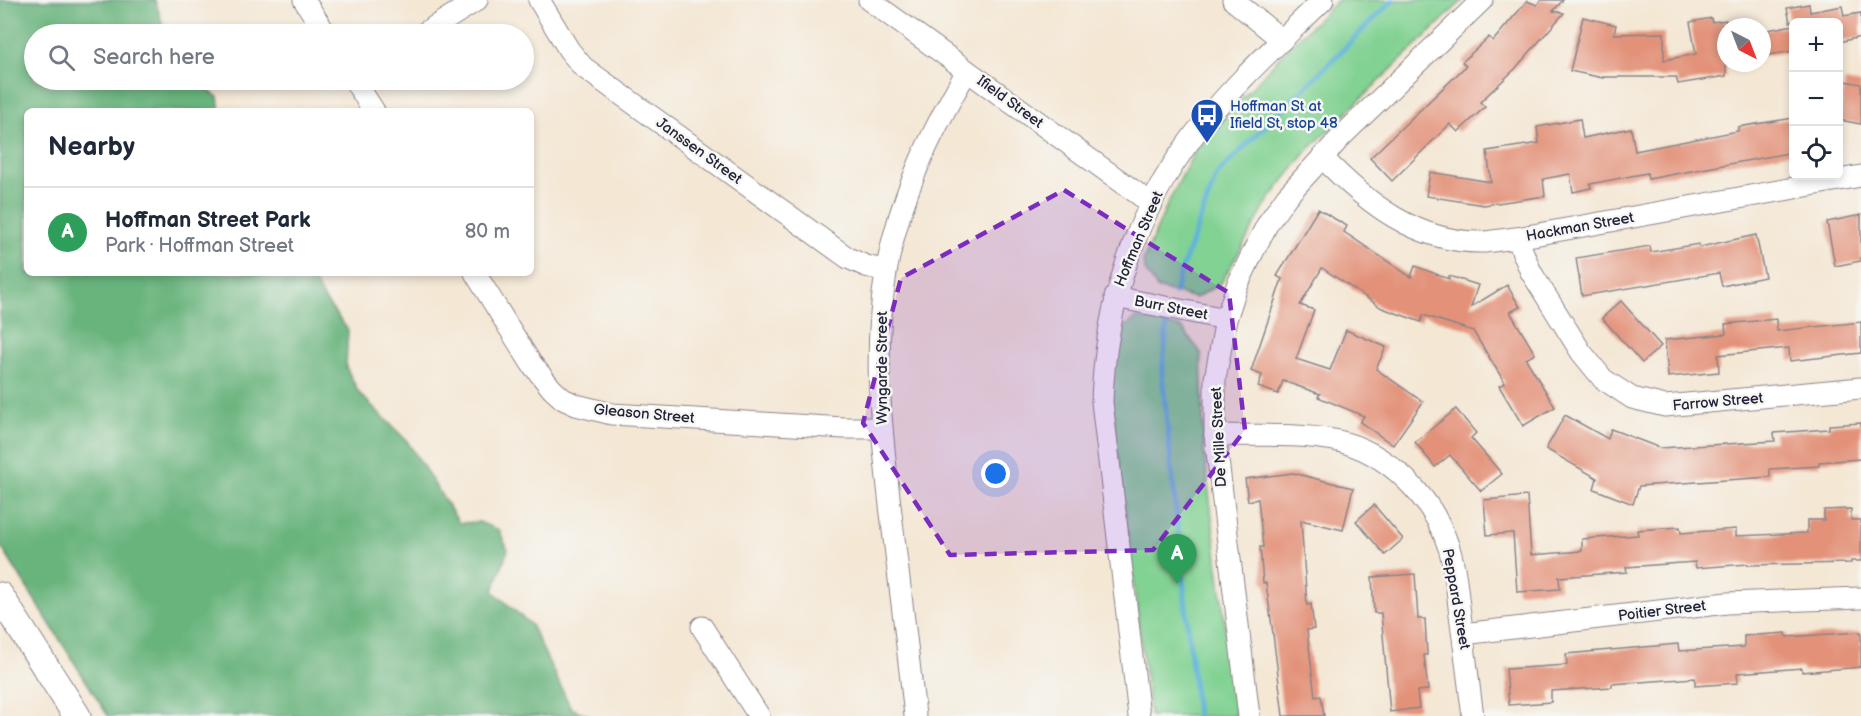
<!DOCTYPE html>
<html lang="en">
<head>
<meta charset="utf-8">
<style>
	body { margin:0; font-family:"Balsamiq Sans",sans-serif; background:#f2f2f3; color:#1f2937 }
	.controls { position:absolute; right:18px; top:18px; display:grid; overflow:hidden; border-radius:9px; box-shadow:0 3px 9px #0003 }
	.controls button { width:54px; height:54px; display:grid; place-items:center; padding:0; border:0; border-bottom:2px solid #e0e1e3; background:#fff; color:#1f2937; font:30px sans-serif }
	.compass { position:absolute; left:1717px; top:18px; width:54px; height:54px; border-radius:50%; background:#fff; box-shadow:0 3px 9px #0003; rotate:138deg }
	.you { position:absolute; left:996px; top:474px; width:21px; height:21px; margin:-15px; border:4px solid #fff; border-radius:50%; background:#1a73e8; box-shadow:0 0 0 9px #1a73e833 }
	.badge { display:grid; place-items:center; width:39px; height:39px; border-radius:50%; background:#db2777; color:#fff; font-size:20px; font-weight:700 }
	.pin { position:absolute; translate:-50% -50px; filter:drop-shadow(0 2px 3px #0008) }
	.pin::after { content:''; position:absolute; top:32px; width:21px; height:18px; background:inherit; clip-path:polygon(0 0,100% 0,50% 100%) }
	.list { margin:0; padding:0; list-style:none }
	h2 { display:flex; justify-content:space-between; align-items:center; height:78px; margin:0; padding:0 24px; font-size:26px }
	h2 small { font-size:20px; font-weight:400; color:#747a83 }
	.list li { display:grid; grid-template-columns:39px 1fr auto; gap:18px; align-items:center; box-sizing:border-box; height:90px; padding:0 24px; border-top:2px solid #e0e1e3 }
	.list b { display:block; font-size:22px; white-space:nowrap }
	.list p { margin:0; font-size:20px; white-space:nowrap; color:#747a83 }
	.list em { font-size:20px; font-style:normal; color:#747a83 }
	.icon { flex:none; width:33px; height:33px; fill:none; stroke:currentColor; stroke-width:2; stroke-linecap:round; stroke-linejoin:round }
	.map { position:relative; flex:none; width:1861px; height:716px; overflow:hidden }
	.search { position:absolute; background:#fff; box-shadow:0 3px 9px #0003; left:24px; top:24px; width:510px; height:66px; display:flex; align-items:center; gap:15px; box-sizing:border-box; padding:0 21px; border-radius:33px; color:#747a83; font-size:22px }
	.panel { position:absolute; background:#fff; box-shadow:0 3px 9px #0003; left:24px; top:108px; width:510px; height:168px; border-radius:9px }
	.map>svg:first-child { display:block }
	.green { fill:#82d293; stroke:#527a67; stroke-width:1.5 }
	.forest { fill:#69b47d; stroke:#466b5c; stroke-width:1.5 }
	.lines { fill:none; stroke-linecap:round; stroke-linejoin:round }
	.stream { stroke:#5db2d9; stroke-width:5 }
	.building { fill:#e39279 }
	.minor-casing { stroke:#8b8488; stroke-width:23 }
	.tertiary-casing { stroke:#8b8488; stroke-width:29 }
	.minor { stroke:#fff; stroke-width:21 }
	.tertiary { stroke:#fff; stroke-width:27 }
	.marked { fill:#7b2cbf; fill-opacity:0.2; stroke:#7b2cbf; stroke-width:4.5; stroke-dasharray:12 8; stroke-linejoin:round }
	.labels { text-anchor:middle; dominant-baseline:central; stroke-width:5; stroke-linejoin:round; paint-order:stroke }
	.street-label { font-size:15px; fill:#22223b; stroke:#f6f6f2 }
	.transit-label { font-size:15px; fill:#164399; stroke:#f6f6f2; text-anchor:start }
</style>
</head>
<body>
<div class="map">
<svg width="1861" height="716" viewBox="0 0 1861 716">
	<rect width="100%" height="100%" fill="#f6f6f2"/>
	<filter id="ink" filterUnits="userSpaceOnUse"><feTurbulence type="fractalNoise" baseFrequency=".0167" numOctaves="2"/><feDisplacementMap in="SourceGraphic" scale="12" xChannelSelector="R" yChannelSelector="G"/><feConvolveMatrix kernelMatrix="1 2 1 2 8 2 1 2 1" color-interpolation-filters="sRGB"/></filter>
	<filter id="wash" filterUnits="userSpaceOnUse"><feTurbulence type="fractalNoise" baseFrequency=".008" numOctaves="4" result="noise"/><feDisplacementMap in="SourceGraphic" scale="24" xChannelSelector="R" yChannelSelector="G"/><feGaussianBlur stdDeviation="1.35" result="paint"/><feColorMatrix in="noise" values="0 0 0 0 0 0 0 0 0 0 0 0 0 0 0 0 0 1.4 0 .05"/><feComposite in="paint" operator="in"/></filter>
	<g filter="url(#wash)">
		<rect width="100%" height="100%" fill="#f4e7d4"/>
		<g class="green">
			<path d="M1338,0H1463L1308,150L1270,198L1221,283L1196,298L1157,288L1146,272L1143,261L1168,203L1196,149L1287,49Z"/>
			<path d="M1137,318L1182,328L1201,353L1204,451L1236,716H1150L1109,380L1117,332Z"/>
		</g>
		<path class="forest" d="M0,0H155L163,25L169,34H34V80H197L203,87L218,97L220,111H27V273H310L322,296L348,330L346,367L359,393L407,441L459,523L479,522L499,530L508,550L493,591L531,625L571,708L590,716H108L0,545Z"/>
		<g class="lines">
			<g class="stream">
				<path d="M1175,293L1181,271L1217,174L1393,0"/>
				<path d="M1167,325L1162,374L1197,716"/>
			</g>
		</g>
		<g id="blocks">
			<g class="building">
				<path d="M1541,0H1563L1553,11L1564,13L1515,69L1480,102L1485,107L1458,132L1450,124L1392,181L1370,158L1466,66L1462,62L1489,37L1493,41L1527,1L1537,5Z"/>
				<path d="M1809,4L1810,12L1842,6L1844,16L1861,13V37L1839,42V22H1790L1787,8Z"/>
				<path d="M1583,17L1616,25L1614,34L1664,33V60L1696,54L1690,22L1711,18L1712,22L1726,20V76L1678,84L1676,77H1603V78L1570,71Z"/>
				<path d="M1794,25V51L1762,56V31Z"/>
				<path d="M1845,81L1861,84V124L1839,120Z"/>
				<path d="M1794,118V152L1648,179L1647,173L1590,184L1591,188L1573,192L1570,174L1543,179L1545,196L1484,205L1426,196L1430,172L1491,182L1487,151L1539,143L1537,127L1580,119L1583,138L1631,128L1635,151L1738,131V127Z"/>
				<path d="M1318,209L1347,226L1344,232L1411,277L1415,266L1449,279V276L1478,285L1471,307L1507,285L1520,307L1510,312L1535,354L1526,359L1555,407L1523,426L1499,386L1505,383L1473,331L1423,315L1421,322L1382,308L1322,268L1300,305L1314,310L1296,359L1330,370L1346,330L1386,347L1376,369L1423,402L1393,445L1360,422L1364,416L1318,397L1320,394L1283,381L1278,394L1258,387L1262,375L1251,371L1282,279L1277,276Z"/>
				<path d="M1861,215V261L1835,266L1827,222Z"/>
				<path d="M1756,235L1765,277L1722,286L1719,273L1582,296L1576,258L1650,246L1651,252L1699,244L1700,247Z"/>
				<path d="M1621,301L1661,346L1642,363L1602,318Z"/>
				<path d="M1776,319L1777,331L1861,322V353L1790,361L1789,348L1718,355L1719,372L1668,377L1665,340L1726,334L1725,324Z"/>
				<path d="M1456,409L1476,433L1471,438L1502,474L1481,491L1450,455L1435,467L1415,442Z"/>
				<path d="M1565,415L1608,439L1611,429L1660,448L1775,441L1774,433L1829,429V425L1861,423V459L1819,462V466L1770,469V477L1639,486L1633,504L1594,489L1597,478L1546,449Z"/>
				<path d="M1293,473L1353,488L1343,530L1301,520L1307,605L1311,604L1314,629L1307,630L1315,697L1321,696L1324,716H1283L1273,634L1266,583H1263L1260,547H1263L1258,499L1248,501L1245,479Z"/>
				<path d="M1527,496L1531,555L1582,551V539L1638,535L1637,530L1680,527L1681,533L1736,529V536L1807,533V520H1824V510L1851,509V520H1861V561H1851V563L1748,565V564L1696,568L1695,562L1626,567L1627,572L1559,577L1560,589L1517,592L1513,533L1487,535L1484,500Z"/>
				<path d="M1374,505L1403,539L1385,555L1356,521Z"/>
				<path d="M1415,574L1418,619H1425L1427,655H1424L1428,690L1417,691L1419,708L1390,712L1381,613H1374L1372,577Z"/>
				<path d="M1861,632V667L1802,672V668L1737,673L1738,683L1695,686V678L1612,684V687L1551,691V702L1509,705L1506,669L1567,665L1566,654L1678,644L1679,651L1744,647V636L1786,633L1787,637Z"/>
			</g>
		</g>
	</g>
	<g filter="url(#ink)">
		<use href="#blocks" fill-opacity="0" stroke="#8b8488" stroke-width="1.5"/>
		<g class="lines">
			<g class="minor-casing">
				<g id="minor">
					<path d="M304,0L326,34"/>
					<path d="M539,0L569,50L583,67L848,258L866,266L886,271"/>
					<path d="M869,0L1152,204"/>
					<path d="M1233,0L1282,40"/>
					<path d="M423,34L477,0"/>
					<path d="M354,80L374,111"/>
					<path d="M1322,157C1366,203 1418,244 1485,242C1495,241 1506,239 1517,238L1861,176"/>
					<path d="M1517,238L1531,272L1581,352L1603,379L1632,398L1665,406L1861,388"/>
					<path d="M475,273L531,363L552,389L563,399L576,405L612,414L844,428H881"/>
					<path d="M1115,297L1226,319"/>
					<path d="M1215,435C1255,436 1295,433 1334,440C1388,451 1433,498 1449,548C1455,567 1457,587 1459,607C1464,643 1468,680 1473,716"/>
					<path d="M702,627L759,716"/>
					<path d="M1463,634L1727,603L1861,598"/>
					<path d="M915,716C908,651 900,587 892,522C882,438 872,357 886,273C898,200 930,134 967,71"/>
					<path d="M1139,716L1102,402C1105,306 1135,212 1194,135C1231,86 1279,43 1323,0"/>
					<path d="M1249,716L1215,435V379L1226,319L1237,286L1253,252L1268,223L1287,196L1342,136L1482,0"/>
				</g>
			</g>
			<g class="tertiary-casing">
				<path id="tertiary" d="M0,596L77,716"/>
			</g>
			<use href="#minor" class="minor"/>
			<use href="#tertiary" class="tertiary"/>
		</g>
	</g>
	<path class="marked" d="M1064,190L1229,293L1245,430L1153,550L950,555L863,423L901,278Z"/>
	<defs>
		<g id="bus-pin" transform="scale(1.725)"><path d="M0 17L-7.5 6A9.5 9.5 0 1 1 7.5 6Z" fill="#1a4fb4" stroke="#f6f6f2"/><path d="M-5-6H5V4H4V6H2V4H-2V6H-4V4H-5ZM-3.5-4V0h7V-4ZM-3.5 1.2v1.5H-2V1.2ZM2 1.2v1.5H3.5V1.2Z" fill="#fff"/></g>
	</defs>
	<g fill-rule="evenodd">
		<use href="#bus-pin" x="1207" y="115"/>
	</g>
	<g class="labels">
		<g class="street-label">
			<text transform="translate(1010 102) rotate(36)">Ifield Street</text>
			<text transform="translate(699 151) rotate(36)">Janssen Street</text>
			<text transform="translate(1580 227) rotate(-10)">Hackman Street</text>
			<text transform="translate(1139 239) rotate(-67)">Hoffman Street</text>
			<text transform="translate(1171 308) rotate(11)">Burr Street</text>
			<text transform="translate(882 368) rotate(-90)">Wyngarde Street</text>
			<text transform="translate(1718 402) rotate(-5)">Farrow Street</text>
			<text transform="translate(644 414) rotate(5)">Gleason Street</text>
			<text transform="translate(1219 437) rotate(-93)">De Mille Street</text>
			<text transform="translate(1456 599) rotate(80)">Peppard Street</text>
			<text transform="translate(1662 611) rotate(-7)">Poitier Street</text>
		</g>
		<g class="transit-label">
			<text x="1230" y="106">Hoffman St at<tspan x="1230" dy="17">Ifield St, stop 48</tspan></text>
		</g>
	</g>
</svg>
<div class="controls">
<button>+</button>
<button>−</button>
<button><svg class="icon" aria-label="locate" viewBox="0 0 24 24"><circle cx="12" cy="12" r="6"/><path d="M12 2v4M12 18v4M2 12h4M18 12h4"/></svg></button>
</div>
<svg class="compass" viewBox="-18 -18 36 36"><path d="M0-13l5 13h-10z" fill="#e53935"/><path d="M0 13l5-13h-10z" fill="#747a83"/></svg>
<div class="you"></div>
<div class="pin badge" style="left:1177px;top:584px;background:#2e9e5b">A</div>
<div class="search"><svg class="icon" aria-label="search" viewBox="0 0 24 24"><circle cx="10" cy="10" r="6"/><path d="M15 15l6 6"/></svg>Search here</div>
<section class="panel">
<h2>Nearby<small></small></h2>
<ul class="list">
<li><span class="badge" style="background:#2e9e5b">A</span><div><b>Hoffman Street Park</b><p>Park · Hoffman Street</p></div><em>80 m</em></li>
</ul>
</section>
</div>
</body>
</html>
